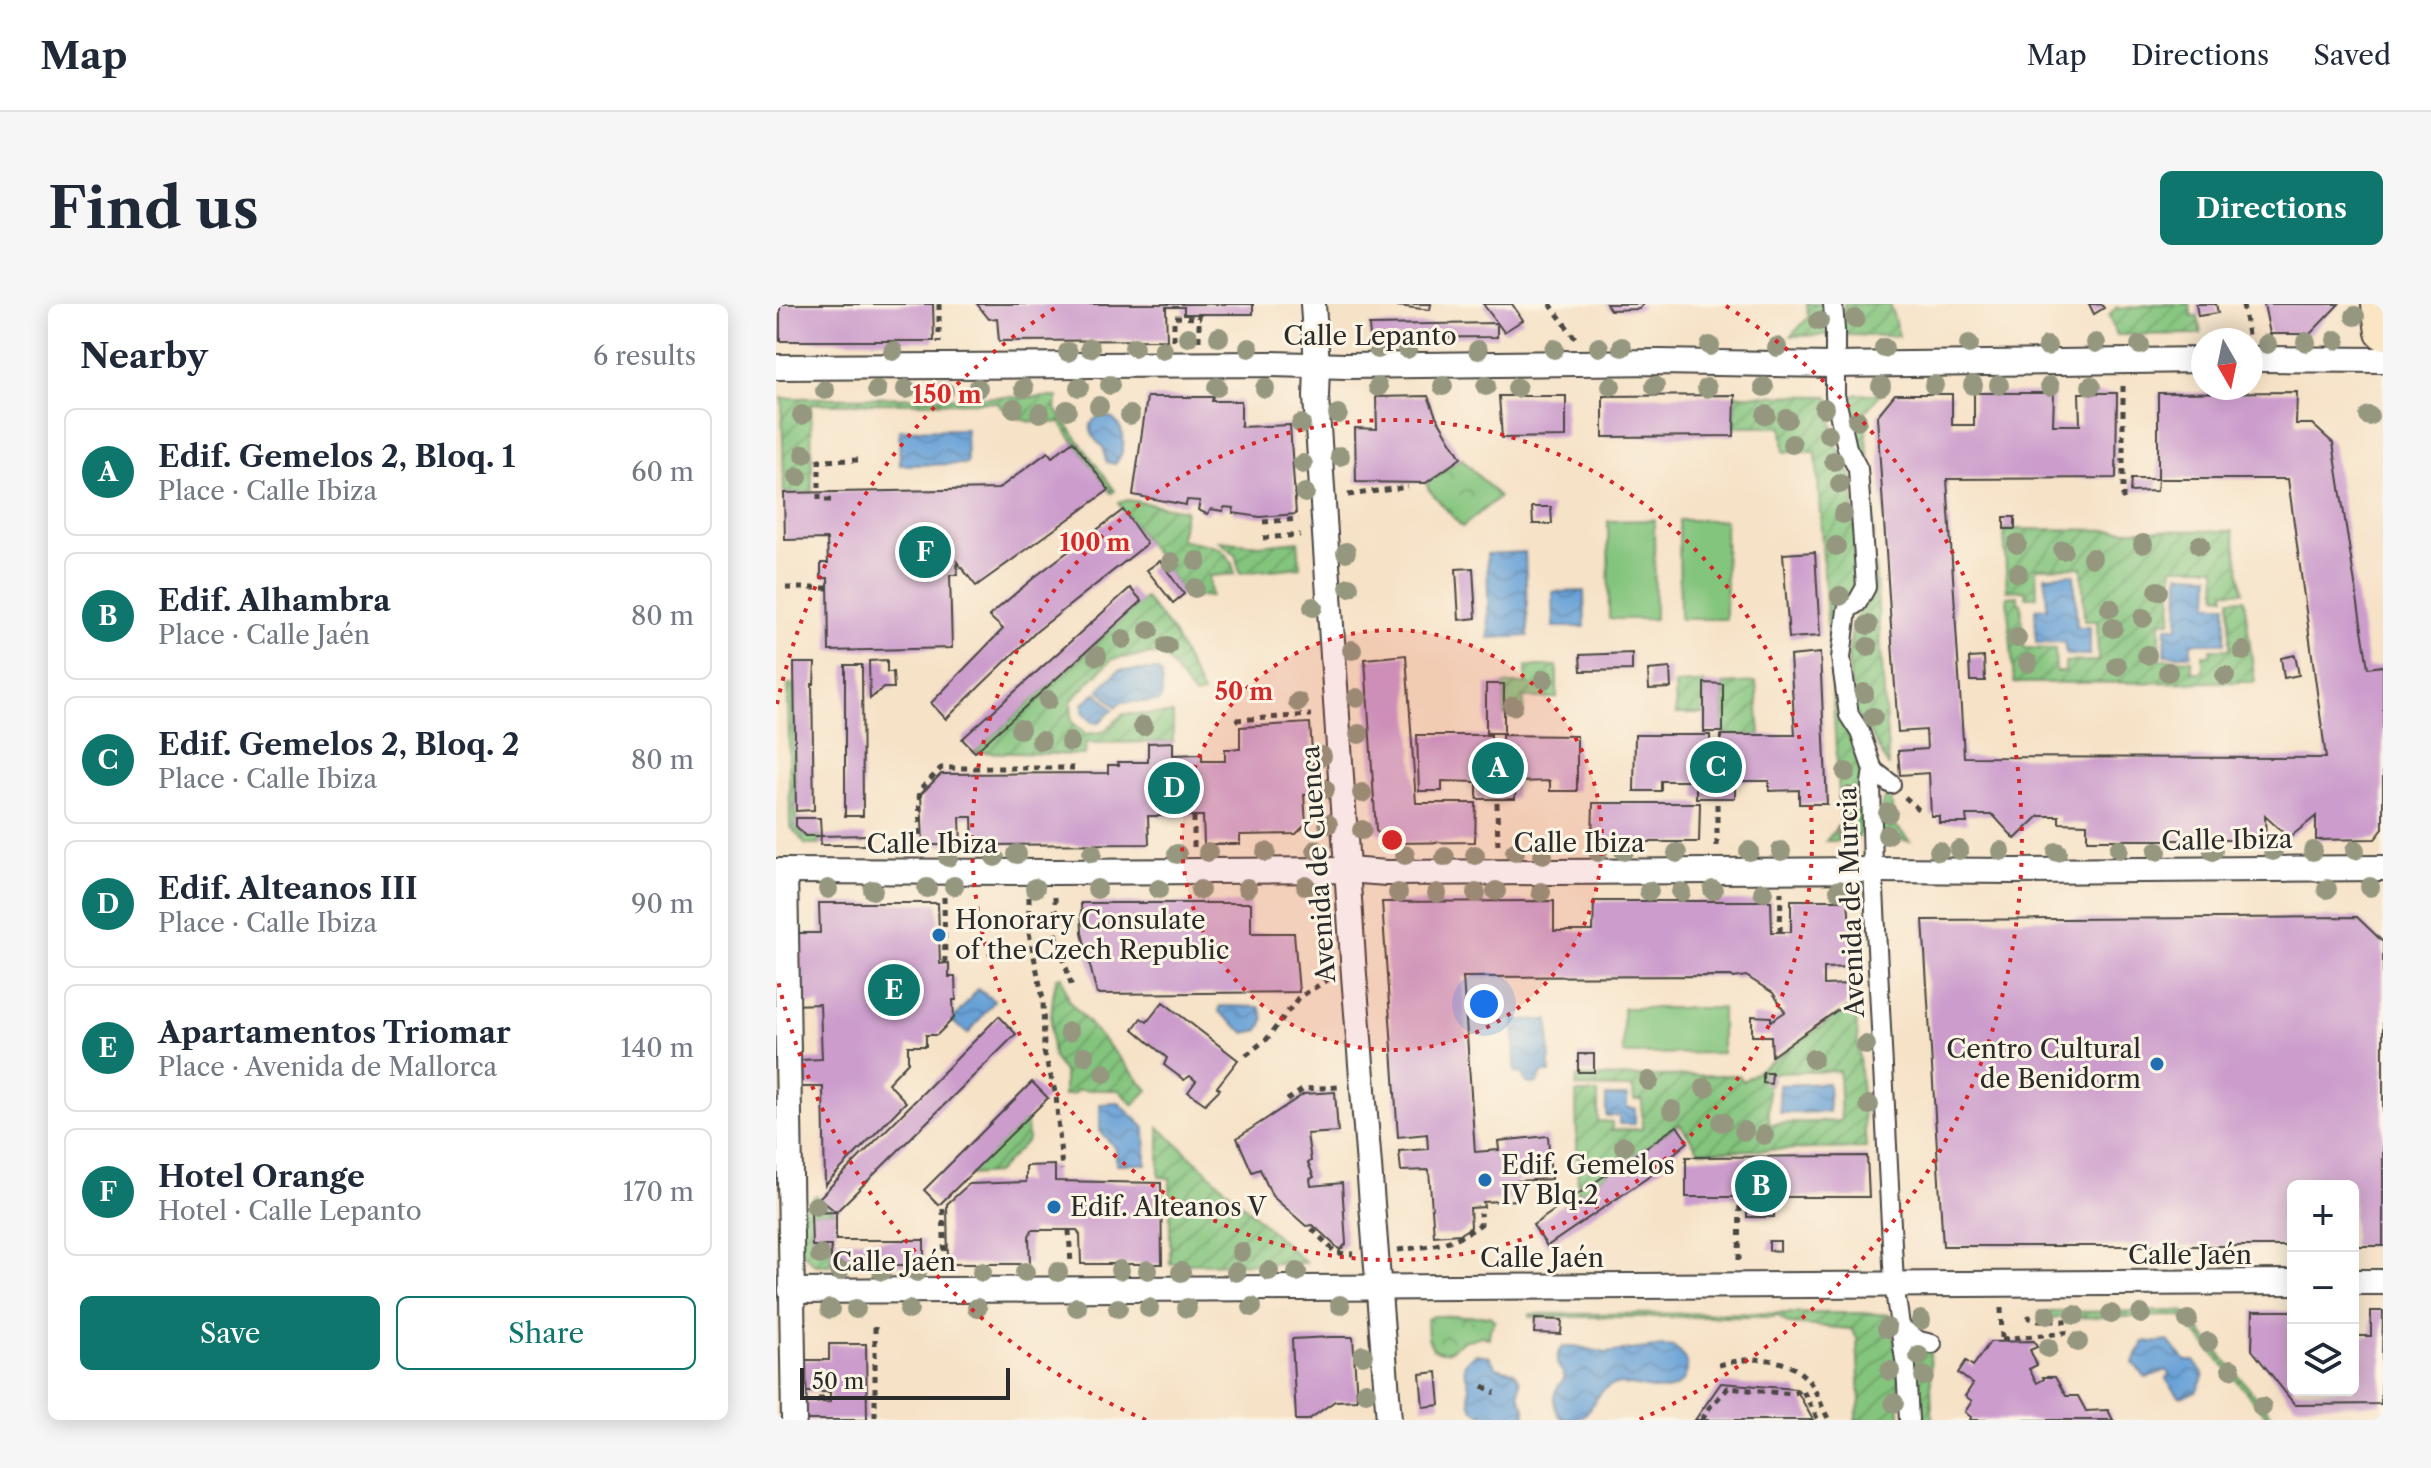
<!DOCTYPE html>
<html lang="en">
<head>
<meta charset="utf-8">
<style>
	body { margin:0; font-family:"Libre Caslon Text",serif; background:#f6f6f7; color:#1f2937 }
	.controls { position:absolute; right:24px; bottom:24px; display:grid; overflow:hidden; border-radius:12px; box-shadow:0 4px 20px #0003 }
	.controls button { width:72px; height:72px; display:grid; place-items:center; padding:0; border:0; border-bottom:2px solid #e0e1e3; background:#fff; color:#1f2937; font:40px sans-serif }
	.compass { position:absolute; left:1415px; top:24px; width:72px; height:72px; border-radius:50%; background:#fff; box-shadow:0 4px 20px #0003; rotate:171deg }
	.scale { position:absolute; left:24px; bottom:20px; width:210px; box-sizing:border-box; padding-left:8px; border:4px solid #2b2b2b; border-top:0; font-size:22px; line-height:28px; white-space:nowrap; color:#2b2b2b; -webkit-text-stroke:6px #fcf5e5; paint-order:stroke }
	.you { position:absolute; left:708px; top:700px; width:28px; height:28px; margin:-20px; border:6px solid #fff; border-radius:50%; background:#1a73e8; box-shadow:0 0 0 12px #1a73e833 }
	.badge { display:grid; place-items:center; width:52px; height:52px; border-radius:50%; background:#0f766e; color:#fff; font-size:26px; font-weight:700 }
	.pin { position:absolute; translate:-50% -50%; border:4px solid #fff; box-shadow:0 2px 8px #0006 }
	.list { margin:0; padding:0; list-style:none }
	h2 { display:flex; justify-content:space-between; align-items:center; height:104px; margin:0; padding:0 32px; font-size:34px }
	h2 small { font-size:26px; font-weight:400; color:#747a83 }
	.list li { display:grid; grid-template-columns:52px 1fr auto; gap:24px; align-items:center; box-sizing:border-box; height:128px; margin:0 16px 16px; padding:0 16px; border:2px solid #e0e1e3; border-radius:12px }
	.list b { display:block; font-size:30px; white-space:nowrap }
	.list p { margin:0; font-size:26px; white-space:nowrap; color:#747a83 }
	.list em { font-size:26px; font-style:normal; color:#747a83 }
	.actions { display:flex; gap:16px; padding:24px 32px }
	.actions a { flex:1; padding:18px 0; border:2px solid #0f766e; border-radius:12px; text-align:center; font-size:28px; color:#0f766e }
	.actions .main { background:#0f766e; color:#fff }
	.icon { flex:none; width:44px; height:44px; fill:none; stroke:currentColor; stroke-width:2; stroke-linecap:round; stroke-linejoin:round }
	.map { position:relative; flex:none; width:1607px; height:1116px; overflow:hidden; border-radius:12px }
	header { display:flex; align-items:center; gap:48px; box-sizing:border-box; height:112px; padding:0 40px; background:#fff; border-bottom:2px solid #e0e1e3 }
	header strong { font-size:38px }
	nav { display:flex; gap:44px; margin-inline-start:auto; font-size:28px }
	.intro { display:flex; align-items:center; justify-content:space-between; box-sizing:border-box; height:192px; padding:0 48px }
	h1 { margin:0; font-size:56px }
	.button { padding:20px 36px; border-radius:12px; background:#0f766e; color:#fff; font-size:28px; font-weight:700 }
	main { display:flex; gap:48px; padding:0 48px }
	aside { flex:1; background:#fff; border-radius:12px; box-shadow:0 4px 20px #0003 }
	.map>svg:first-child { display:block }
	.park { fill:url(#park-crowns); stroke:#587854; stroke-width:2 }
	.garden { fill:url(#garden-furrows); stroke:#587854; stroke-width:2; fill-rule:evenodd }
	.pitch { fill:#84c57e; stroke:#587854; stroke-width:2 }
	.water { fill:url(#water-waves); stroke:#4a6681; stroke-width:2 }
	.building { fill:#cc9dcc }
	.lines { fill:none; stroke-linecap:round; stroke-linejoin:round }
	.pedestrian-casing { stroke:#494642; stroke-width:22 }
	.minor-casing { stroke:#494642; stroke-width:28 }
	.secondary-casing { stroke:#494642; stroke-width:38 }
	.path { stroke:#494642; stroke-width:5; stroke-dasharray:6 6; stroke-linecap:butt }
	.pedestrian { stroke:#fff; stroke-width:18 }
	.minor { stroke:#fff; stroke-width:24 }
	.secondary { stroke:#fbe6c4; stroke-width:34 }
	.tree { fill:#95977f }
	.ring { fill:none; stroke:#d62828; stroke-width:4; stroke-dasharray:4 8 }
	.poi-dot { fill:#1f6fb2; stroke:#fcf5e5; stroke-width:3 }
	.labels { text-anchor:middle; dominant-baseline:central; stroke-width:6; stroke-linejoin:round; paint-order:stroke }
	.street-label { font-size:26px; fill:#2b2b2b; stroke:#fcf5e5 }
	.poi-label { font-size:26px; fill:#2b2b2b; stroke:#fcf5e5; text-anchor:start }
	.centre { fill:#d62828; stroke:#fcf5e5; stroke-width:4 }
	.ring-label { font-size:24px; text-anchor:middle; font-weight:bold; fill:#d62828; stroke:#fcf5e5; stroke-width:6; stroke-linejoin:round; paint-order:stroke }
</style>
</head>
<body>
<header>
<strong>Map</strong>
<nav><a>Map</a><a>Directions</a><a>Saved</a></nav>
</header>
<div class="intro"><h1>Find us</h1><a class="button">Directions</a></div>
<main>
<aside>
<h2>Nearby<small>6 results</small></h2>
<ul class="list">
<li><span class="badge">A</span><div><b>Edif. Gemelos 2, Bloq. 1</b><p>Place · Calle Ibiza</p></div><em>60 m</em></li>
<li><span class="badge">B</span><div><b>Edif. Alhambra</b><p>Place · Calle Jaén</p></div><em>80 m</em></li>
<li><span class="badge">C</span><div><b>Edif. Gemelos 2, Bloq. 2</b><p>Place · Calle Ibiza</p></div><em>80 m</em></li>
<li><span class="badge">D</span><div><b>Edif. Alteanos III</b><p>Place · Calle Ibiza</p></div><em>90 m</em></li>
<li><span class="badge">E</span><div><b>Apartamentos Triomar</b><p>Place · Avenida de Mallorca</p></div><em>140 m</em></li>
<li><span class="badge">F</span><div><b>Hotel Orange</b><p>Hotel · Calle Lepanto</p></div><em>170 m</em></li>
</ul>
<div class="actions"><a class="main">Save</a><a>Share</a></div>
</aside>
<div class="map">
<svg width="1607" height="1116" viewBox="0 0 1607 1116">
	<defs>
		<pattern id="park-crowns" width="20" height="18" patternUnits="userSpaceOnUse" patternTransform="scale(2)"><rect width="20" height="18" fill="#84c57e"/><path d="M2 6a3 3 0 1 1 6 0M12 15a3 3 0 1 1 6 0" fill="none" stroke="#6ca067"/></pattern>
		<pattern id="garden-furrows" width="10" height="10" patternUnits="userSpaceOnUse" patternTransform="scale(2)"><rect width="10" height="10" fill="#84c57e"/><path d="M-1 1l2-2M0 10L10 0M9 11l2-2" fill="none" stroke="#6ca067"/></pattern>
		<pattern id="water-waves" width="16" height="10" patternUnits="userSpaceOnUse" patternTransform="scale(2)"><rect width="16" height="10" fill="#68a1d7"/><path d="M0 5q4-4 8 0t8 0" fill="none" stroke="#5683af"/></pattern>
	</defs>
	<rect width="100%" height="100%" fill="#fcf5e5"/>
	<filter id="ink" filterUnits="userSpaceOnUse"><feTurbulence type="fractalNoise" baseFrequency=".0125" numOctaves="2"/><feDisplacementMap in="SourceGraphic" scale="16" xChannelSelector="R" yChannelSelector="G"/><feConvolveMatrix kernelMatrix="1 2 1 2 8 2 1 2 1" color-interpolation-filters="sRGB"/></filter>
	<filter id="wash" filterUnits="userSpaceOnUse"><feTurbulence type="fractalNoise" baseFrequency=".006" numOctaves="4" result="noise"/><feDisplacementMap in="SourceGraphic" scale="32" xChannelSelector="R" yChannelSelector="G"/><feGaussianBlur stdDeviation="1.8" result="paint"/><feColorMatrix in="noise" values="0 0 0 0 0 0 0 0 0 0 0 0 0 0 0 0 0 1.4 0 .05"/><feComposite in="paint" operator="in"/></filter>
	<g filter="url(#wash)">
		<rect width="100%" height="100%" fill="#f6e2c7"/>
		<g class="park">
			<path d="M685,154L723,193L686,223L653,186L650,179Z"/>
			<path d="M658,1012H714L719,1018L714,1025L713,1034L704,1032C700,1035 695,1035 690,1036C676,1041 675,1054 657,1045L652,1034L651,1015Z"/>
		</g>
		<g class="garden">
			<path d="M1031,0H1049L1052,31L1015,32L1032,14Z"/>
			<path d="M1068,0H1114L1123,32L1070,31L1066,28Z"/>
			<path d="M1379,0H1413L1416,13L1422,12L1425,30L1341,31L1333,12L1341,3L1343,5Z"/>
			<path d="M1082,90H1104L1089,108L1098,232L1095,229L1088,156L1082,132L1072,116L1070,106L1072,97L1076,92Z"/>
			<path d="M959,91L1052,92L1059,138L1076,173L1083,275L1059,345H1053L1040,148H1008L1006,123H959Z"/>
			<path d="M282,93L279,104L339,187L335,189L284,118C258,121 238,117 220,98L35,100L36,189H8L6,94Z"/>
			<path d="M352,196L409,206L404,236C431,241 453,238 459,270L433,272L435,292L411,294L342,199Z"/>
			<path d="M1228,225L1457,227L1467,288L1449,287V292L1441,291L1440,263H1397L1395,317H1384V355L1416,356V368H1427V351H1434L1435,345H1454V295H1468L1479,378L1238,379L1231,293L1242,292V299H1245L1248,344L1279,345L1280,368H1289V358L1322,357L1321,317H1308L1306,263L1260,264L1261,293H1250L1249,286L1231,287Z"/>
			<path d="M443,237L484,241L522,237L524,263L464,269L459,250Z"/>
			<path d="M1097,259H1099L1113,463L1094,429L1078,407L1072,354L1077,321L1082,308L1097,294Z"/>
			<path d="M369,294L396,327L427,390L418,392L386,349L336,355L295,397L296,418L310,430L327,428L347,410H397V438L310,439L309,451L199,448Z"/>
			<path d="M750,362H781V394H748L747,412H728V380H750Z"/>
			<path d="M1059,370L1062,416C1089,444 1085,491 1085,528L1083,533L1066,537H1050L1065,519L1055,371Z"/>
			<path d="M980,378L984,431H947V380Z"/>
			<path d="M928,379V410H900L899,380Z"/>
			<path d="M12,380H18L20,522L29,532H45L44,541H30L14,522Z"/>
			<path d="M1115,491L1117,519L1134,537L1105,534L1106,501L1108,496Z"/>
			<path d="M286,672L293,697L372,786L357,801L343,786H300L298,790L288,791V768C284,763 278,758 277,752C273,731 275,694 281,673Z"/>
			<path d="M1079,699L1090,844L923,847L904,820L802,890L800,789H822V817L836,818V826L866,825V796H858L857,784L800,783L801,773L963,771L967,777ZM1063,767L1065,817L993,820L992,780H995L996,769Z"/>
			<path d="M250,815L252,836L220,869L192,871Z"/>
			<path d="M383,823L530,959L394,960V874L383,873Z"/>
			<path d="M40,891L60,908L36,909V942H55V961H39L20,942V911Z"/>
			<path d="M1407,1007L1500,1116H1494L1405,1012L1263,1014L1264,1008Z"/>
			<path d="M1086,1009L1114,1011L1122,1058L1124,1112L1121,1116H1079L1084,1097L1081,1034L1075,1025L1013,1020L999,1010L998,1013H754V1010Z"/>
			<path d="M1133,1037L1154,1046L1156,1116H1140Z"/>
		</g>
		<g class="pitch">
			<path d="M878,216L879,315H833L832,217Z"/>
			<path d="M903,216H949L950,315H904Z"/>
			<path d="M847,704H946V749L847,750Z"/>
		</g>
		<g class="water">
			<path d="M326,111C350,115 353,145 339,160L330,158L327,143C314,133 308,118 326,111Z"/>
			<path d="M190,125L191,160L124,161L123,126Z"/>
			<path d="M749,248L752,332L713,334L711,250Z"/>
			<path d="M1298,270L1301,323H1314V351H1290L1288,338L1260,339L1259,305L1271,304L1269,272Z"/>
			<path d="M1403,270L1434,271L1433,301H1450L1449,339H1415V351H1389L1390,323H1402Z"/>
			<path d="M808,287L809,323H778L777,288Z"/>
			<path d="M343,366H381L386,371V393L382,398H345L340,403L323,385Z"/>
			<path d="M321,388L337,406L323,419L316,418L307,407V400Z"/>
			<path d="M202,685L218,697L192,730L176,717Z"/>
			<path d="M445,702L483,703C489,712 489,717 483,726L469,729L443,708V703Z"/>
			<path d="M738,716H773L774,769H766L761,779C752,782 749,778 746,770L739,769Z"/>
			<path d="M1052,779L1053,808L1004,809L1003,781Z"/>
			<path d="M830,792H851V804H859V820H843V812H830Z"/>
			<path d="M343,799L369,824L370,860H340V845L324,827V800Z"/>
			<path d="M1373,1037L1375,1039L1392,1037L1410,1057H1418L1428,1071L1420,1088L1404,1093L1390,1075L1393,1070L1391,1066L1370,1074L1357,1059L1368,1038Z"/>
			<path d="M799,1042L830,1049L887,1042L898,1043C906,1050 914,1058 910,1070C899,1102 859,1075 837,1081C815,1087 820,1116 791,1116C783,1115 779,1105 778,1097C777,1088 783,1081 788,1075L787,1069L781,1060L782,1049L787,1043Z"/>
			<path d="M700,1050L713,1052L720,1063L738,1068L742,1073L744,1077L743,1091L749,1104V1116C733,1116 720,1116 705,1110C691,1104 695,1094 693,1083C691,1067 680,1062 700,1050Z"/>
		</g>
		<g id="blocks">
			<g class="building">
				<path d="M4,0H157L158,37H4Z"/>
				<path d="M201,0H477V10H408V3H390L391,36L223,37L221,14L213,15Z"/>
				<path d="M622,0H655L654,6L622,2Z"/>
				<path d="M707,0H736L747,16L728,28Z"/>
				<path d="M830,0H868L863,5L834,6Z"/>
				<path d="M1313,0H1325L1328,4L1318,10Z"/>
				<path d="M1420,0H1440L1442,9L1422,12Z"/>
				<path d="M1488,0H1563L1534,30H1494Z"/>
				<path d="M721,19V33L594,34L593,21Z"/>
				<path d="M1521,88L1520,120H1536L1557,139L1592,364L1607,362V525L1599,535L1540,536V512L1513,534L1489,512L1490,536H1311V520L1283,519V512H1263L1239,535L1217,511H1190L1191,519H1163V512H1155L1153,469L1124,471L1122,447L1151,445L1150,426L1122,428L1101,112L1119,90H1176V121H1198V89H1278L1277,121H1304L1303,89H1341L1340,174L1171,175L1188,453L1550,454L1512,175H1382V89Z"/>
				<path d="M959,91L958,132L827,133V92Z"/>
				<path d="M652,92L660,112L685,154L650,179L580,178L579,124L601,125L600,93Z"/>
				<path d="M723,92H790V133L726,134Z"/>
				<path d="M371,93H437L436,97H465V123L514,121L520,210L484,213L457,209L458,204L448,203L447,207L435,205L431,210L422,206L424,197L411,196L410,201L357,191Z"/>
				<path d="M297,137L333,186L200,282L181,258L182,271H174L176,344L53,347L52,274H45V259H52L51,235L9,236L8,189L222,185L272,148L276,153Z"/>
				<path d="M1355,175H1382L1381,187L1354,188Z"/>
				<path d="M756,203H775L776,220H757Z"/>
				<path d="M347,206L371,240L261,327L170,415L155,399L227,325L213,312L260,272Z"/>
				<rect x="1228" y="213" width="11" height="12"/>
				<path d="M1039,248L1044,332L1013,334L1007,250Z"/>
				<path d="M384,257L408,290L397,299L371,266Z"/>
				<path d="M697,264L700,314L683,316L680,265Z"/>
				<path d="M354,284L366,297L199,448L186,435Z"/>
				<path d="M856,349V366L805,367L804,351Z"/>
				<path d="M1044,349L1051,500H1023V486L993,487V477H959V494H920V477H885V487H858L859,431H934V450H945V431H1019L1014,352Z"/>
				<path d="M630,351L640,499H700L699,538L615,539L600,527L589,355Z"/>
				<path d="M1519,351L1523,371L1508,374L1505,354Z"/>
				<path d="M1208,353L1209,377H1194L1193,354Z"/>
				<path d="M111,356V368H117L118,384H107L94,395L93,357Z"/>
				<path d="M18,359H39L38,380H36L38,506L20,507Z"/>
				<path d="M69,361H86L87,512H69Z"/>
				<path d="M894,364L895,384L873,385L872,366Z"/>
				<path d="M928,379L947,380V428H928Z"/>
				<rect x="710" y="380" width="18" height="49"/>
				<path d="M534,419L539,490L528,491L530,520L520,530L464,531V540H428L427,512H372L373,540L197,541L196,513H184L185,541H147L145,490L165,470L332,469V461H343L342,458H372V439L397,438V451L426,450V457H449V445H464V423Z"/>
				<path d="M641,431H715V450H726V431L801,432V487H774V477L740,478L739,495H701V478L666,477V487H643Z"/>
				<path d="M817,499H924L923,538H816Z"/>
				<path d="M20,514H44L45,532H29L20,522Z"/>
				<path d="M90,531L89,541H44L45,532Z"/>
				<path d="M1015,596H1072L1077,663L1048,664V681L1074,680L1076,696L996,752L995,732H976V712L995,713V717L1009,708L997,689L970,672L958,674L955,672L687,673L699,848L723,846L722,837L772,832L775,875L741,877L742,896L707,898L708,903L694,904L695,923L684,930L658,932L653,866L625,867L623,847L652,845L651,830L622,833L606,598L778,597V627H817L818,597H995L996,628H1015Z"/>
				<path d="M43,599H162L164,660L173,659V673H179L180,696H177L178,714L161,731H150V742H132V758L112,779L130,798L49,881L47,783H26L25,756L46,755L44,700L16,701L15,629H44Z"/>
				<path d="M305,599H475V629H518L523,688L321,690L306,629Z"/>
				<path d="M1581,613L1607,638V942H1577V882H1517V942H1167L1147,616Z"/>
				<path d="M387,698L462,756L441,783L444,785L429,800L412,788L420,777L414,772L408,776L388,761L391,754L357,725L365,714L371,718Z"/>
				<path d="M223,712L240,730L60,908V936H148V961H55V942H36L35,909L60,908L43,894Z"/>
				<rect x="802" y="750" width="16" height="18"/>
				<path d="M987,769H996L995,780L987,779Z"/>
				<path d="M256,778L272,794L163,901L148,886Z"/>
				<path d="M559,788L562,828L531,830L535,857L532,859L538,873L534,875L535,882L566,879L570,940L564,946L537,921L530,922L496,892L484,865L476,868L461,834L528,790Z"/>
				<path d="M901,822L912,838L890,856L893,859L771,942L757,921Z"/>
				<path d="M1091,852L1093,893H999L998,913H971V893H910V853Z"/>
				<path d="M279,861V877L385,879L386,960H305L304,931L301,926H256L253,932L254,960H172L171,900L193,880L250,878V862Z"/>
				<path d="M993,937H1004V947L993,946Z"/>
				<path d="M1477,1007H1517V1086H1577V1032H1595V1007H1607L1605,1100L1519,1101L1476,1046Z"/>
				<path d="M759,1015L786,1016L785,1030L758,1029Z"/>
				<path d="M555,1033H577L581,1096L559,1097L532,1116H520L516,1035Z"/>
				<path d="M1258,1037L1261,1043L1254,1046L1261,1061L1253,1065L1261,1079L1268,1075L1267,1073H1279L1290,1092H1302L1310,1107L1332,1106L1337,1116H1194L1195,1113L1189,1108L1196,1097L1189,1092L1197,1080L1182,1069L1190,1057L1197,1062L1214,1038Z"/>
				<path d="M53,1040H90L91,1116H26L25,1099L54,1098V1088H25L24,1056H53Z"/>
				<path d="M661,1068L664,1101L647,1103L644,1070Z"/>
				<path d="M945,1079L1020,1085L1037,1116H919Z"/>
			</g>
		</g>
	</g>
	<g filter="url(#ink)">
		<use href="#blocks" fill-opacity="0" stroke="#494642" stroke-width="2"/>
		<g class="lines">
			<g class="pedestrian-casing">
				<g id="pedestrian">
					<path d="M1057,0L1059,26V91L1071,144L1082,165L1090,283L1081,299L1071,306L1065,354L1073,411L1084,428L1097,466L1095,479L1097,566L1118,980L1130,1063L1133,1116"/>
					<path d="M1097,466L1115,480"/>
					<path d="M1124,1023L1143,1037L1156,1040"/>
				</g>
			</g>
			<g class="minor-casing">
				<g id="minor">
					<path d="M537,0L541,61L540,93L578,671L613,1116"/>
					<path d="M1475,55L1607,56"/>
					<path d="M0,63L495,60L571,62L883,58L1058,61L1427,56"/>
					<path d="M0,567L279,568L571,566L611,569L1097,566L1239,567L1607,564"/>
					<path d="M9,567L18,1116"/>
					<path d="M1577,978H1607"/>
					<path d="M15,987L1517,978"/>
				</g>
			</g>
			<g class="secondary-casing">
				<path id="secondary" d="M1603,0L1607,28"/>
			</g>
			<g class="path">
				<path d="M163,0V39"/>
				<path d="M774,0L799,34"/>
				<path d="M1467,1L1472,31"/>
				<path d="M398,36V13L423,14V10"/>
				<path d="M423,37V14"/>
				<path d="M1347,82V200"/>
				<path d="M572,191L632,183"/>
				<path d="M55,196H43V157L82,156"/>
				<path d="M487,218L523,215"/>
				<path d="M487,234L524,231"/>
				<path d="M10,284H52"/>
				<path d="M460,416L535,411"/>
				<path d="M1129,493L1143,506"/>
				<path d="M721,499L722,546"/>
				<path d="M941,500V543"/>
				<path d="M145,543L143,487L165,464H298"/>
				<path d="M418,543V512"/>
				<path d="M168,593L169,660"/>
				<path d="M253,593V629L267,695L268,748L280,791L286,866"/>
				<path d="M279,593L280,629L296,683"/>
				<path d="M1004,628L1005,588"/>
				<path d="M470,751L491,735L522,694L553,675"/>
				<path d="M511,796L528,785L563,783"/>
				<path d="M167,905L169,961"/>
				<path d="M536,925L560,949L577,950"/>
				<path d="M293,926L295,961"/>
				<path d="M622,946C656,942 676,941 705,920L704,909"/>
				<path d="M963,956L964,893"/>
				<path d="M1225,1004L1226,1034"/>
				<path d="M99,1023V1116"/>
				<path d="M1226,1035L1289,1029L1288,1017H1262L1253,1014L1252,1005"/>
				<path d="M943,1061C972,1053 1009,1050 1032,1076C1041,1087 1046,1104 1053,1116"/>
				<path d="M707,1082L719,1089"/>
				<path d="M42,1095H54"/>
				<path d="M926,1116L933,1104L952,1084L1017,1090L1026,1085L1042,1116"/>
			</g>
			<use href="#pedestrian" class="pedestrian"/>
			<use href="#minor" class="minor"/>
			<use href="#secondary" class="secondary"/>
		</g>
		<g class="tree">
			<circle cx="1579" cy="12" r="10"/>
			<circle cx="1079" cy="15" r="10"/>
			<circle cx="1043" cy="17" r="10"/>
			<circle cx="412" cy="33" r="10"/>
			<circle cx="443" cy="33" r="10"/>
			<circle cx="1560" cy="36" r="10"/>
			<circle cx="1530" cy="38" r="10"/>
			<circle cx="1320" cy="39" r="10"/>
			<circle cx="1193" cy="40" r="10"/>
			<circle cx="1491" cy="40" r="10"/>
			<circle cx="1364" cy="41" r="10"/>
			<circle cx="934" cy="42" r="10"/>
			<circle cx="1271" cy="42" r="10"/>
			<circle cx="358" cy="43" r="10"/>
			<circle cx="823" cy="43" r="10"/>
			<circle cx="846" cy="43" r="10"/>
			<circle cx="1001" cy="43" r="10"/>
			<circle cx="314" cy="44" r="10"/>
			<circle cx="473" cy="44" r="10"/>
			<circle cx="1108" cy="44" r="10"/>
			<circle cx="602" cy="45" r="10"/>
			<circle cx="631" cy="45" r="10"/>
			<circle cx="778" cy="45" r="10"/>
			<circle cx="387" cy="46" r="10"/>
			<circle cx="702" cy="46" r="10"/>
			<circle cx="117" cy="47" r="10"/>
			<circle cx="292" cy="48" r="10"/>
			<circle cx="334" cy="81" r="10"/>
			<circle cx="1158" cy="81" r="10"/>
			<circle cx="1197" cy="81" r="10"/>
			<circle cx="1223" cy="81" r="10"/>
			<circle cx="667" cy="82" r="10"/>
			<circle cx="710" cy="82" r="10"/>
			<circle cx="835" cy="82" r="10"/>
			<circle cx="879" cy="82" r="10"/>
			<circle cx="1105" cy="82" r="10"/>
			<circle cx="1274" cy="82" r="10"/>
			<circle cx="1315" cy="82" r="10"/>
			<circle cx="303" cy="83" r="10"/>
			<circle cx="441" cy="83" r="10"/>
			<circle cx="602" cy="83" r="10"/>
			<circle cx="988" cy="83" r="10"/>
			<circle cx="202" cy="84" r="10"/>
			<circle cx="248" cy="84" r="10"/>
			<circle cx="489" cy="84" r="10"/>
			<circle cx="741" cy="84" r="10"/>
			<circle cx="931" cy="84" r="10"/>
			<circle cx="130" cy="85" r="10"/>
			<circle cx="49" cy="86" r="10"/>
			<circle cx="101" cy="86" r="10"/>
			<circle cx="168" cy="87" r="10"/>
			<circle cx="323" cy="102" r="10"/>
			<circle cx="238" cy="104" r="10"/>
			<circle cx="1048" cy="104" r="10"/>
			<circle cx="291" cy="106" r="10"/>
			<circle cx="264" cy="109" r="10"/>
			<circle cx="562" cy="110" r="10"/>
			<circle cx="26" cy="111" r="10"/>
			<circle cx="354" cy="111" r="10"/>
			<circle cx="990" cy="111" r="10"/>
			<circle cx="1593" cy="112" r="10"/>
			<circle cx="1011" cy="115" r="10"/>
			<circle cx="1081" cy="116" r="10"/>
			<circle cx="525" cy="120" r="10"/>
			<circle cx="1052" cy="130" r="10"/>
			<circle cx="1016" cy="140" r="10"/>
			<circle cx="28" cy="150" r="10"/>
			<circle cx="564" cy="152" r="10"/>
			<circle cx="1058" cy="157" r="10"/>
			<circle cx="527" cy="160" r="10"/>
			<circle cx="22" cy="173" r="10"/>
			<circle cx="1064" cy="180" r="10"/>
			<circle cx="529" cy="189" r="10"/>
			<circle cx="1067" cy="210" r="10"/>
			<circle cx="1241" cy="240" r="10"/>
			<circle cx="1367" cy="240" r="10"/>
			<circle cx="1424" cy="241" r="10"/>
			<circle cx="1060" cy="242" r="10"/>
			<circle cx="1287" cy="246" r="10"/>
			<circle cx="570" cy="248" r="10"/>
			<circle cx="1316" cy="254" r="10"/>
			<circle cx="421" cy="257" r="10"/>
			<circle cx="395" cy="258" r="10"/>
			<circle cx="1242" cy="269" r="10"/>
			<circle cx="573" cy="283" r="10"/>
			<circle cx="419" cy="284" r="10"/>
			<circle cx="1382" cy="287" r="10"/>
			<circle cx="1064" cy="292" r="10"/>
			<circle cx="537" cy="303" r="10"/>
			<circle cx="1334" cy="304" r="10"/>
			<circle cx="1367" cy="314" r="10"/>
			<circle cx="1092" cy="321" r="10"/>
			<circle cx="1337" cy="324" r="10"/>
			<circle cx="373" cy="326" r="10"/>
			<circle cx="1241" cy="334" r="10"/>
			<circle cx="347" cy="335" r="10"/>
			<circle cx="391" cy="342" r="10"/>
			<circle cx="1092" cy="343" r="10"/>
			<circle cx="576" cy="346" r="10"/>
			<circle cx="1467" cy="347" r="10"/>
			<circle cx="1371" cy="351" r="10"/>
			<circle cx="321" cy="352" r="10"/>
			<circle cx="1252" cy="359" r="10"/>
			<circle cx="1341" cy="362" r="10"/>
			<circle cx="1392" cy="368" r="10"/>
			<circle cx="1449" cy="372" r="10"/>
			<circle cx="768" cy="375" r="10"/>
			<circle cx="1088" cy="389" r="10"/>
			<circle cx="581" cy="394" r="10"/>
			<circle cx="272" cy="396" r="10"/>
			<circle cx="522" cy="398" r="10"/>
			<circle cx="737" cy="402" r="10"/>
			<circle cx="1097" cy="413" r="10"/>
			<circle cx="367" cy="422" r="10"/>
			<circle cx="244" cy="425" r="10"/>
			<circle cx="583" cy="430" r="10"/>
			<circle cx="265" cy="437" r="10"/>
			<circle cx="294" cy="438" r="10"/>
			<circle cx="546" cy="452" r="10"/>
			<circle cx="1070" cy="468" r="10"/>
			<circle cx="549" cy="485" r="10"/>
			<circle cx="586" cy="489" r="10"/>
			<circle cx="1073" cy="492" r="10"/>
			<circle cx="1112" cy="509" r="10"/>
			<circle cx="552" cy="520" r="10"/>
			<circle cx="586" cy="526" r="10"/>
			<circle cx="1068" cy="529" r="10"/>
			<circle cx="1111" cy="531" r="10"/>
			<circle cx="1343" cy="545" r="10"/>
			<circle cx="540" cy="546" r="10"/>
			<circle cx="1183" cy="546" r="10"/>
			<circle cx="1579" cy="546" r="10"/>
			<circle cx="848" cy="547" r="10"/>
			<circle cx="973" cy="547" r="10"/>
			<circle cx="1005" cy="547" r="10"/>
			<circle cx="1163" cy="547" r="10"/>
			<circle cx="1225" cy="547" r="10"/>
			<circle cx="1381" cy="547" r="10"/>
			<circle cx="1437" cy="547" r="10"/>
			<circle cx="1497" cy="547" r="10"/>
			<circle cx="1537" cy="547" r="10"/>
			<circle cx="432" cy="548" r="10"/>
			<circle cx="490" cy="548" r="10"/>
			<circle cx="739" cy="548" r="10"/>
			<circle cx="822" cy="548" r="10"/>
			<circle cx="1281" cy="548" r="10"/>
			<circle cx="316" cy="549" r="10"/>
			<circle cx="901" cy="549" r="10"/>
			<circle cx="241" cy="550" r="10"/>
			<circle cx="401" cy="550" r="10"/>
			<circle cx="629" cy="551" r="10"/>
			<circle cx="699" cy="551" r="10"/>
			<circle cx="767" cy="551" r="10"/>
			<circle cx="172" cy="553" r="10"/>
			<circle cx="219" cy="553" r="10"/>
			<circle cx="669" cy="553" r="10"/>
			<circle cx="178" cy="582" r="10"/>
			<circle cx="530" cy="582" r="10"/>
			<circle cx="1594" cy="583" r="10"/>
			<circle cx="151" cy="584" r="10"/>
			<circle cx="259" cy="584" r="10"/>
			<circle cx="471" cy="584" r="10"/>
			<circle cx="52" cy="585" r="10"/>
			<circle cx="321" cy="585" r="10"/>
			<circle cx="383" cy="585" r="10"/>
			<circle cx="1551" cy="585" r="10"/>
			<circle cx="97" cy="586" r="10"/>
			<circle cx="424" cy="586" r="10"/>
			<circle cx="937" cy="586" r="10"/>
			<circle cx="1063" cy="586" r="10"/>
			<circle cx="720" cy="587" r="10"/>
			<circle cx="873" cy="587" r="10"/>
			<circle cx="765" cy="588" r="10"/>
			<circle cx="905" cy="588" r="10"/>
			<circle cx="987" cy="588" r="10"/>
			<circle cx="622" cy="589" r="10"/>
			<circle cx="661" cy="589" r="10"/>
			<circle cx="700" cy="589" r="10"/>
			<circle cx="293" cy="728" r="10"/>
			<circle cx="1090" cy="741" r="10"/>
			<circle cx="309" cy="752" r="10"/>
			<circle cx="1037" cy="755" r="10"/>
			<circle cx="328" cy="769" r="10"/>
			<circle cx="873" cy="777" r="10"/>
			<circle cx="929" cy="784" r="10"/>
			<circle cx="1093" cy="801" r="10"/>
			<circle cx="896" cy="806" r="10"/>
			<circle cx="946" cy="818" r="10"/>
			<circle cx="968" cy="827" r="10"/>
			<circle cx="988" cy="831" r="10"/>
			<circle cx="848" cy="842" r="10"/>
			<circle cx="40" cy="902" r="10"/>
			<circle cx="465" cy="948" r="10"/>
			<circle cx="44" cy="951" r="10"/>
			<circle cx="344" cy="966" r="10"/>
			<circle cx="372" cy="966" r="10"/>
			<circle cx="63" cy="967" r="10"/>
			<circle cx="106" cy="967" r="10"/>
			<circle cx="493" cy="967" r="10"/>
			<circle cx="141" cy="968" r="10"/>
			<circle cx="206" cy="968" r="10"/>
			<circle cx="249" cy="968" r="10"/>
			<circle cx="282" cy="968" r="10"/>
			<circle cx="405" cy="968" r="10"/>
			<circle cx="460" cy="968" r="10"/>
			<circle cx="521" cy="968" r="10"/>
			<circle cx="564" cy="1001" r="10"/>
			<circle cx="301" cy="1003" r="10"/>
			<circle cx="476" cy="1003" r="10"/>
			<circle cx="201" cy="1004" r="10"/>
			<circle cx="342" cy="1004" r="10"/>
			<circle cx="373" cy="1004" r="10"/>
			<circle cx="411" cy="1004" r="10"/>
			<circle cx="54" cy="1005" r="10"/>
			<circle cx="80" cy="1005" r="10"/>
			<circle cx="133" cy="1006" r="10"/>
			<circle cx="1335" cy="1010" r="10"/>
			<circle cx="1365" cy="1010" r="10"/>
			<circle cx="1271" cy="1011" r="10"/>
			<circle cx="1299" cy="1011" r="10"/>
			<circle cx="1145" cy="1016" r="10"/>
			<circle cx="1412" cy="1016" r="10"/>
			<circle cx="1111" cy="1024" r="10"/>
			<circle cx="1302" cy="1038" r="10"/>
			<circle cx="1432" cy="1038" r="10"/>
			<circle cx="1272" cy="1044" r="10"/>
			<circle cx="587" cy="1051" r="10"/>
			<circle cx="1143" cy="1052" r="10"/>
			<circle cx="1455" cy="1065" r="10"/>
			<circle cx="1114" cy="1067" r="10"/>
			<circle cx="1148" cy="1072" r="10"/>
			<circle cx="590" cy="1088" r="10"/>
			<circle cx="1118" cy="1099" r="10"/>
			<circle cx="1486" cy="1103" r="10"/>
		</g>
	</g>
	<circle cx="616" cy="536" r="210" fill="#d62828" fill-opacity=".12"/>
	<g class="ring">
		<circle cx="616" cy="536" r="210"/>
		<circle cx="616" cy="536" r="420"/>
		<path d="M370 1116A630 630 0 0 1 1 672M1 400A630 630 0 0 1 282 2M950 2A630 630 0 0 1 862 1116"/>
	</g>
	<g class="poi-dot">
		<circle cx="163" cy="631" r="8"/>
		<circle cx="1381" cy="760" r="8"/>
		<circle cx="709" cy="876" r="8"/>
		<circle cx="278" cy="903" r="8"/>
	</g>
	<g class="labels">
		<g class="street-label">
			<text x="594" y="32">Calle Lepanto</text>
			<text transform="translate(1451 536) rotate(-1)">Calle Ibiza</text>
			<text x="803" y="539">Calle Ibiza</text>
			<text x="156" y="540">Calle Ibiza</text>
			<text transform="translate(542 560) rotate(-94)">Avenida de Cuenca</text>
			<text transform="translate(1075 598) rotate(-92)">Avenida de Murcia</text>
			<text x="1414" y="951">Calle Jaén</text>
			<text x="766" y="954">Calle Jaén</text>
			<text x="118" y="958">Calle Jaén</text>
		</g>
		<g class="poi-label">
			<text x="179" y="616">Honorary Consulate<tspan x="179" dy="30">of the Czech Republic</tspan></text>
			<text x="1365" y="745" text-anchor="end">Centro Cultural<tspan x="1365" dy="30">de Benidorm</tspan></text>
			<text x="725" y="861">Edif. Gemelos<tspan x="725" dy="30">IV Blq.2</tspan></text>
			<text x="294" y="903">Edif. Alteanos V</text>
		</g>
	</g>
	<circle cx="616" cy="536" r="12" class="centre"/>
	<g class="ring-label">
		<text x="171" y="99">150 m</text>
		<text x="319" y="247">100 m</text>
		<text x="468" y="396">50 m</text>
	</g>
</svg>
<div class="controls">
<button>+</button>
<button>−</button>
<button><svg class="icon" aria-label="layers" viewBox="0 0 24 24"><path d="M12 4l9 5-9 5-9-5zM3 14l9 5 9-5"/></svg></button>
</div>
<svg class="compass" viewBox="-18 -18 36 36"><path d="M0-13l5 13h-10z" fill="#e53935"/><path d="M0 13l5-13h-10z" fill="#747a83"/></svg>
<div class="scale">50 m</div>
<div class="you"></div>
<div class="pin badge" style="left:722px;top:464px">A</div>
<div class="pin badge" style="left:985px;top:882px">B</div>
<div class="pin badge" style="left:940px;top:463px">C</div>
<div class="pin badge" style="left:398px;top:484px">D</div>
<div class="pin badge" style="left:118px;top:686px">E</div>
<div class="pin badge" style="left:149px;top:248px">F</div>
</div>
</main>
</body>
</html>
